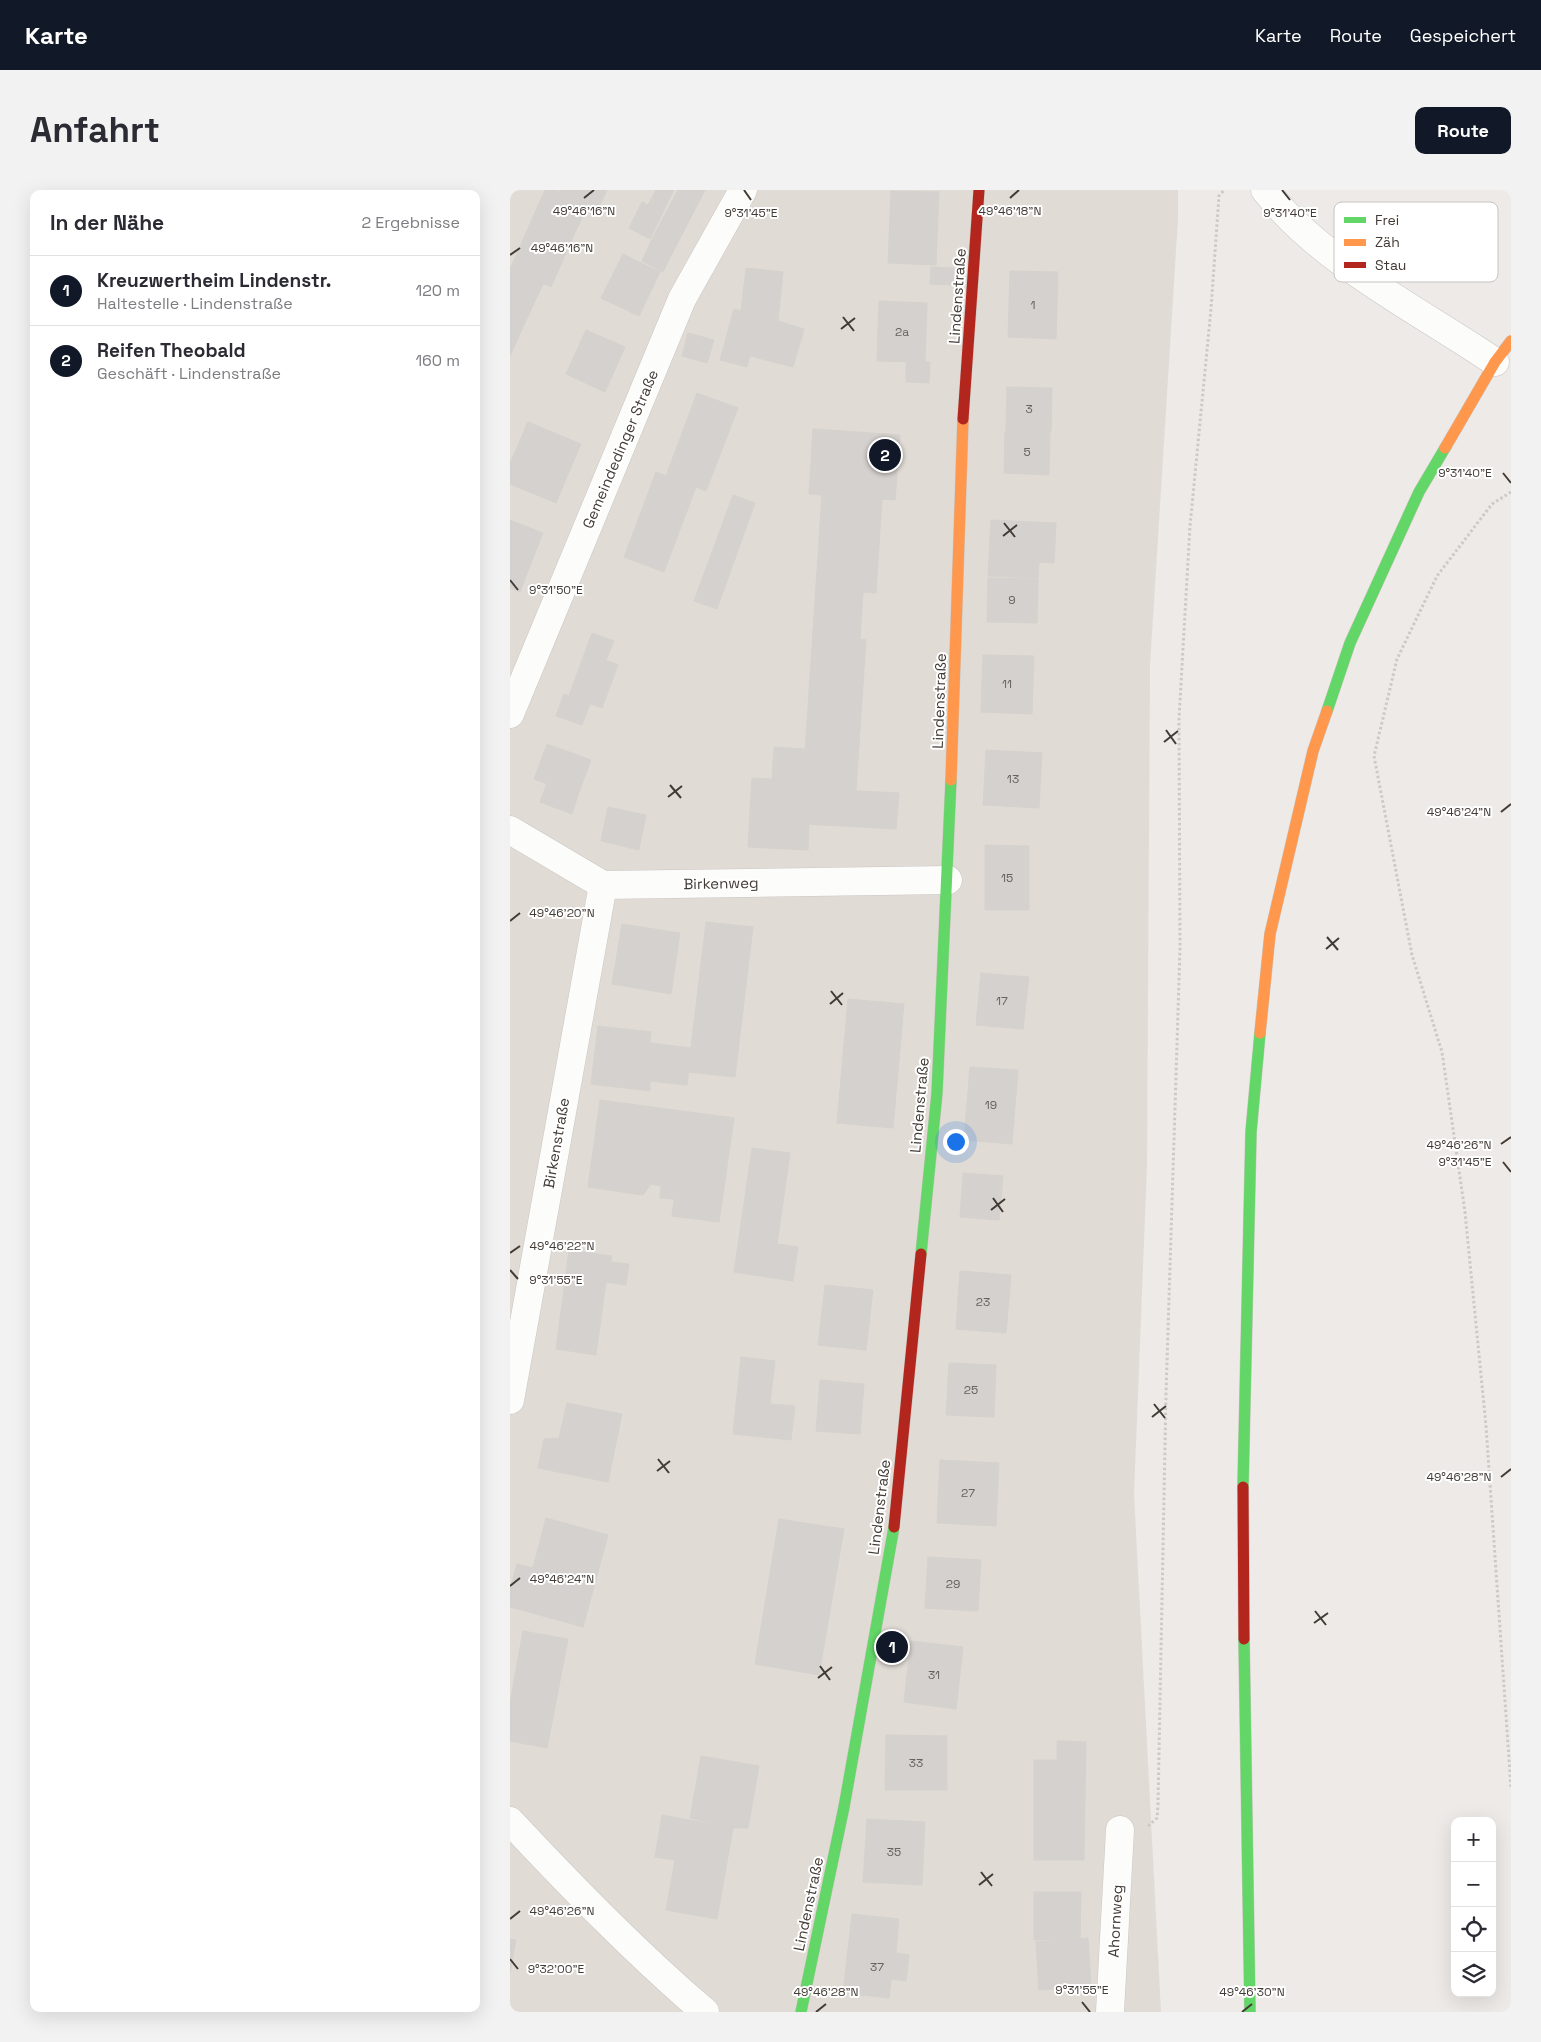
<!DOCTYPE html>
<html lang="de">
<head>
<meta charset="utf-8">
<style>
	body { margin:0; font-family:"Space Grotesk",sans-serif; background:#f2f2f3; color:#2b2b33 }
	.controls { position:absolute; right:15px; bottom:15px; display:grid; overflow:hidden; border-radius:10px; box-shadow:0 5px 20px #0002 }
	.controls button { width:45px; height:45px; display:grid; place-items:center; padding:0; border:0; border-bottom:1px solid #e1e1e2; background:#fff; color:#2b2b33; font:25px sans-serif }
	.you { position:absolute; left:445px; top:951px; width:18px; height:18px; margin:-12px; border:4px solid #fff; border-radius:50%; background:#1a73e8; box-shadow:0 0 0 8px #1a73e833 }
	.badge { display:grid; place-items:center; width:32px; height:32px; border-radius:50%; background:#111827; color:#fff; font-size:16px; font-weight:700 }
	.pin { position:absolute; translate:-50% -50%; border:2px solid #fff; box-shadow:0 1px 5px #0006 }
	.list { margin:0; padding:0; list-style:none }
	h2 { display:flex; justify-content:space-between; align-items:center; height:65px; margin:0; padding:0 20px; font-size:21px }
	h2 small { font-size:16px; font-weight:400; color:#7c7c81 }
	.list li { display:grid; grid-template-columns:32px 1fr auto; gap:15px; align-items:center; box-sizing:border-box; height:70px; padding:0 20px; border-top:1px solid #e1e1e2 }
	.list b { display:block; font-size:19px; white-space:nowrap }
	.list p { margin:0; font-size:16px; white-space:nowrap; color:#7c7c81 }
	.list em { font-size:16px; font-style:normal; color:#7c7c81 }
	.icon { flex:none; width:28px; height:28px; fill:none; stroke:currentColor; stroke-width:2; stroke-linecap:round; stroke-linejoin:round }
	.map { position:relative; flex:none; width:1001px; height:1822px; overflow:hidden; border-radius:10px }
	header { display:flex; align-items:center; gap:30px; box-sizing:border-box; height:70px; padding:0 25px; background:#111827; color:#fff }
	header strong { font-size:24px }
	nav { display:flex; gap:28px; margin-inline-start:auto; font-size:18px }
	.intro { display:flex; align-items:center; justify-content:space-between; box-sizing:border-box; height:120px; padding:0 30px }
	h1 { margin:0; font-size:35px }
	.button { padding:12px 22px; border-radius:10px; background:#111827; color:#fff; font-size:18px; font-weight:700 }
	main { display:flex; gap:30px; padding:0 30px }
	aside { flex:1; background:#fff; border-radius:10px; box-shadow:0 5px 20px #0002 }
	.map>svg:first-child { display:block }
	.residential { fill:#e1dbd5 }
	.building { fill:#d5d1ce; stroke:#d5d1cd }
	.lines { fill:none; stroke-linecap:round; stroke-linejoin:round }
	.street-casing { stroke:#cac6c3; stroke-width:29 }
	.fast-casing { stroke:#ccc6bf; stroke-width:12 }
	.slow-casing { stroke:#ccc6bf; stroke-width:12 }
	.jam-casing { stroke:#ccc6bf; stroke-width:12 }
	.path { stroke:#ccc9c6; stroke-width:3; stroke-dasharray:2.5 2.5; stroke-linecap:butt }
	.street { stroke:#fcfcfb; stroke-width:28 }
	.fast { stroke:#63d668; stroke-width:11 }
	.slow { stroke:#ff974d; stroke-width:11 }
	.jam { stroke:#b3261e; stroke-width:11 }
	.ticks { fill:none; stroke:#423b35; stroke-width:2 }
	.labels { text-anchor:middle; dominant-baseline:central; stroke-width:4; stroke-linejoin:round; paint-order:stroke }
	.number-label { font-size:12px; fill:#68625d }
	.street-label { font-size:15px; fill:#423b35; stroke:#fff }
	.key { fill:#fff; stroke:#c6c4c2; stroke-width:1 }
	.key-label { font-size:14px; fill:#423b35 }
	.ticks-label { font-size:12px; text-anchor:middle; fill:#423b35; stroke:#fff; stroke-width:4; stroke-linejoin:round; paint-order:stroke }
</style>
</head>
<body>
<header>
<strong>Karte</strong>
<nav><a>Karte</a><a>Route</a><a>Gespeichert</a></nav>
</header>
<div class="intro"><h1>Anfahrt</h1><a class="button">Route</a></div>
<main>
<aside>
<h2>In der Nähe<small>2 Ergebnisse</small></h2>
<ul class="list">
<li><span class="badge">1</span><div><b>Kreuzwertheim Lindenstr.</b><p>Haltestelle · Lindenstraße</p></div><em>120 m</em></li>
<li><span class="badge">2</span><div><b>Reifen Theobald</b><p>Geschäft · Lindenstraße</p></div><em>160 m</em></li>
</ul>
</aside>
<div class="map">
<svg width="1001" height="1822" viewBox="0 0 1001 1822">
	<rect width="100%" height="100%" fill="#edeae7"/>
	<path class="residential" d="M0,0H668V29L640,475L637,976L624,1304L651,1822H0Z"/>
	<g class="building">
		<path d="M35,0H45L78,15L64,45L23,27Z"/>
		<path d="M50,0H97L88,19L49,2Z"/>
		<path d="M146,0H164L153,22L138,15Z"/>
		<path d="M168,0H195L164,60L142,49Z"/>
		<path d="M381,1L429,2L426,75L378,73Z"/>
		<path d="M132,12L153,22L140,49L119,38Z"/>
		<path d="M23,27L64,45L41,97L0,79Z"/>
		<path d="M142,49L164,60L153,82L132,71Z"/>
		<path d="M113,64L150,82L129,126L91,108Z"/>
		<path d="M421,77L444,78L443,95L420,94Z"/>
		<path d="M236,78L273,82L268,131L294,139L283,177L240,166L237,177L210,170L224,119L231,121Z"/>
		<path d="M0,79L33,94L19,124L0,115Z"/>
		<path d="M500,81L548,82L546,149L498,147Z"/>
		<path d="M369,111L417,113L415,172L367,171Z"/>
		<path d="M0,115L19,124L0,166Z"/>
		<path d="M76,140L115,157L95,202L56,184Z"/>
		<path d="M178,143L204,150L197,173L172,166Z"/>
		<path d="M396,172H420L419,193L396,192Z"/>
		<path d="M497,197L542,198L541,241L496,240Z"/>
		<path d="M187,203L228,218L196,301L156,286Z"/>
		<path d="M18,232L71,254L58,284L5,262Z"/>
		<path d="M303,239L390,245L385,310L299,304Z"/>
		<path d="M495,241H540L539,285L494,283Z"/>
		<path d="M5,262L58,284L46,313L0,294V273Z"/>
		<path d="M146,282L186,297L154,382L114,367Z"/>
		<path d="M223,305L245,313L207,419L184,411Z"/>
		<path d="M312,305L372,309L366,403L353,402L350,449L356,450L346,601L389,603L386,639L295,634L297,591H293Z"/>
		<path d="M0,330L33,343L21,373L0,365Z"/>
		<path d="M481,330L546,333L544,373L529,372L528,388L478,386Z"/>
		<path d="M0,365L21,373L10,402L0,398Z"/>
		<path d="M478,388L528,389L527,433L477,432Z"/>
		<path d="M82,443L104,451L96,470L75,462Z"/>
		<path d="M75,462L108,475L92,518L59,506Z"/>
		<path d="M473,465L524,466L522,524L471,522Z"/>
		<path d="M54,504L80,514L72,535L46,526Z"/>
		<path d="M37,554L81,570L68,605L24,589Z"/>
		<path d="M264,557L295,559L293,591L262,589Z"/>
		<path d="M476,560L532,563L529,618L473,615Z"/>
		<path d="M242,588L297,591L295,634H299L298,660L238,657Z"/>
		<path d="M37,593L68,605L62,624L30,612Z"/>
		<path d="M98,617L136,625L129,660L91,651Z"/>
		<path d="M475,655L519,656V720H475Z"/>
		<path d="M196,732L243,737L225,887L178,882Z"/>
		<path d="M112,734L170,743L161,804L102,794Z"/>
		<path d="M471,783L519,787L513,839L466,835Z"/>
		<path d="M338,809L394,814L383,938L327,933Z"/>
		<path d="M88,836L141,842L140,853L181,858L177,895L140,891V901L81,894Z"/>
		<path d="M460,877L508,880L502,954L454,950Z"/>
		<path d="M90,910L224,928L209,1032L162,1026L164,1009L150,1008L151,996L141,994L133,1005L78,997Z"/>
		<path d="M242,958L280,963L267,1054L288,1057L283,1091L224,1082Z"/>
		<path d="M453,983L493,986L489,1030L450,1027Z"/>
		<path d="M59,1060L102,1066L101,1072L119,1074L116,1095L96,1092L86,1165L46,1159Z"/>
		<path d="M450,1081L501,1085L496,1143L446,1139Z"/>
		<path d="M315,1095L363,1100L356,1160L308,1155Z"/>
		<path d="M231,1167L265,1171L260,1214L285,1216L281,1250L223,1244Z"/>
		<path d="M439,1173L486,1175L484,1227L436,1225Z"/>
		<path d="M310,1190L354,1194L350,1244L306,1241Z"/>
		<path d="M57,1213L112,1224L98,1292L28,1278L34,1249L49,1248Z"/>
		<path d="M430,1270L489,1273L486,1336L427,1333Z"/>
		<path d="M36,1328L98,1345L73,1437L0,1417V1399L7,1374L23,1378Z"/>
		<path d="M269,1329L334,1339L309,1485L245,1474Z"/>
		<path d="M418,1367L471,1370L468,1421L415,1418Z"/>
		<path d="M13,1441L58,1449L37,1558L0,1551V1513Z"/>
		<path d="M401,1451L453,1457L446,1519L394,1512Z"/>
		<path d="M376,1545L437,1546V1600H375Z"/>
		<path d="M547,1551L576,1552L574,1670H524V1570H547Z"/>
		<path d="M191,1566L249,1576L238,1638H223L180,1628Z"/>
		<path d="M152,1625L223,1638L207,1729L156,1720L165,1670L145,1667Z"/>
		<path d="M357,1629L415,1632L412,1695L353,1692Z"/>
		<path d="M524,1702H571L570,1750H524Z"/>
		<path d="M342,1724L389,1729L386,1763L399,1765L396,1791L381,1789L379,1808L333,1803Z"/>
		<path d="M578,1748L581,1797L529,1800L526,1752Z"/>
		<path d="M0,1749L6,1750L0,1783Z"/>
	</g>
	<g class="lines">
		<g class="street-casing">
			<g id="street">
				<path d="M755,0C812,73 909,120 985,172"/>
				<path d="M0,524L172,109L233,0"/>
				<path d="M0,640L93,695L438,690"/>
				<path d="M0,1210L93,695"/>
				<path d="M0,1631C62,1697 126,1763 195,1822"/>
				<path d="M600,1822L610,1640"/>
			</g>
		</g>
		<g class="fast-casing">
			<g id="fast">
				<path d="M817,521L840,453L909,302L935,258"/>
				<path d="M411,1064L427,903L441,590"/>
				<path d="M733,1297L741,942L750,843"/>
				<path d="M734,1449L740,1822"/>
				<path d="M291,1822L334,1617L384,1337"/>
			</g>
		</g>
		<g class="slow-casing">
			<g id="slow">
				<path d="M935,258L985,172L1001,151"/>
				<path d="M441,590L453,229"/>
				<path d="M750,843L760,744L803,561L817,521"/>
			</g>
		</g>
		<g class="jam-casing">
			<g id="jam">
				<path d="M453,229L469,0"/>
				<path d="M733,1297L734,1449"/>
				<path d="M384,1337L411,1064"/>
			</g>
		</g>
		<g class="path">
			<path d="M1001,302L982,314L927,386L887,469L864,566L902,765L932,862L955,1022L976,1236L1001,1598"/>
			<path d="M638,1636L647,1628L648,1614L656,1204L670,758L669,529L680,336L701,119L709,6L714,0"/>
		</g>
		<use href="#street" class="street"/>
		<use href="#fast" class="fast"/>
		<use href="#slow" class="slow"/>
		<use href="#jam" class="jam"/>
	</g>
	<path class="ticks" d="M234,0L241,10M772,0L780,10M74,8L84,0M500,8L509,0M0,65L10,58M333,127L344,141M331,139L345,128M993,283L1001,293M494,333L505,347M493,346L507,335M0,390L8,400M656,540L666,554M654,552L668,541M160,595L171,608M158,607L172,596M991,622L1001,614M0,731L10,723M817,747L828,760M816,759L829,748M321,801L332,815M320,814L333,803M991,954L1001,947M993,972L1001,982M483,1008L493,1022M481,1020L495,1009M0,1063L10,1056M0,1080L8,1089M644,1214L655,1228M642,1227L656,1216M148,1269L159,1283M147,1281L160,1271M991,1287L1001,1279M0,1396L10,1388M805,1421L816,1435M804,1433L818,1423M310,1476L320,1490M308,1488L322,1477M471,1682L482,1696M469,1695L483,1684M0,1729L10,1721M0,1769L8,1779M572,1812L580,1822M306,1822L316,1814M732,1822L742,1814"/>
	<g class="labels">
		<g class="number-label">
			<text x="523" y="115">1</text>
			<text x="392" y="142">2a</text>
			<text x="519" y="219">3</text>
			<text x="517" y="262">5</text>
			<text x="502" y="410">9</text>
			<text x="497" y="494">11</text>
			<text x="503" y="589">13</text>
			<text x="497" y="688">15</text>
			<text x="492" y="811">17</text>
			<text x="481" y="915">19</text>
			<text x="473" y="1112">23</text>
			<text x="461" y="1200">25</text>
			<text x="458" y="1303">27</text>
			<text x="443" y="1394">29</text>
			<text x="424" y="1485">31</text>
			<text x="406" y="1573">33</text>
			<text x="384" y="1662">35</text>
			<text x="367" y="1777">37</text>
		</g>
		<g class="street-label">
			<text transform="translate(447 106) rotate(-86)">Lindenstraße</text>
			<text transform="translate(110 259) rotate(-67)">Gemeindedinger Straße</text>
			<text transform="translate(429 511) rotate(-88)">Lindenstraße</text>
			<text transform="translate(211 693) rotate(-1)">Birkenweg</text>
			<text transform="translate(409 915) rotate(-85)">Lindenstraße</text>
			<text transform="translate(46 953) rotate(-80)">Birkenstraße</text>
			<text transform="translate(369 1317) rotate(-83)">Lindenstraße</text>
			<text transform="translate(298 1714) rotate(-78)">Lindenstraße</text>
			<text transform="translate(605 1731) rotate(-87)">Ahornweg</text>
		</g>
	</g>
	<rect x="824" y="12" width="164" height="80" rx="8" class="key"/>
	<rect x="834" y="27" width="22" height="6" fill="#63d668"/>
	<rect x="834" y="49" width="22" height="7" fill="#ff974d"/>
	<rect x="834" y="72" width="22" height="6" fill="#b3261e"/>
	<g class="key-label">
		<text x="865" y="35">Frei</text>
		<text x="865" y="57">Zäh</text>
		<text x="865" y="80">Stau</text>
	</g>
	<g class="ticks-label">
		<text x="74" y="25">49°46'16"N</text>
		<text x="500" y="25">49°46'18"N</text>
		<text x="241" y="27">9°31'45"E</text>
		<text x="780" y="27">9°31'40"E</text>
		<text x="52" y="62">49°46'16"N</text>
		<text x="955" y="287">9°31'40"E</text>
		<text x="46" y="404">9°31'50"E</text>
		<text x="949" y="626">49°46'24"N</text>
		<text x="52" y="727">49°46'20"N</text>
		<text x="949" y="959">49°46'26"N</text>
		<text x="955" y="976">9°31'45"E</text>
		<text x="52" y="1060">49°46'22"N</text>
		<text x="46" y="1094">9°31'55"E</text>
		<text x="949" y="1291">49°46'28"N</text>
		<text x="52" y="1393">49°46'24"N</text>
		<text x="52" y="1725">49°46'26"N</text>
		<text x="46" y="1783">9°32'00"E</text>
		<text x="572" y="1804">9°31'55"E</text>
		<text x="316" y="1806">49°46'28"N</text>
		<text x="742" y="1806">49°46'30"N</text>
	</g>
</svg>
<div class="controls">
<button>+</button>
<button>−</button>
<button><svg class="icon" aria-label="locate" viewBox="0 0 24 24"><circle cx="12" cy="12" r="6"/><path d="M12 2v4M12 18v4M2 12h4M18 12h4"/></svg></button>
<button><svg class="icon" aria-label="layers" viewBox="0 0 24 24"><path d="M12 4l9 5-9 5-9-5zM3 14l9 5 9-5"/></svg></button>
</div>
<div class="you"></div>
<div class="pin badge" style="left:382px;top:1457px">1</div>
<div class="pin badge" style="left:375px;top:265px">2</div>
</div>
</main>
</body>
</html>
